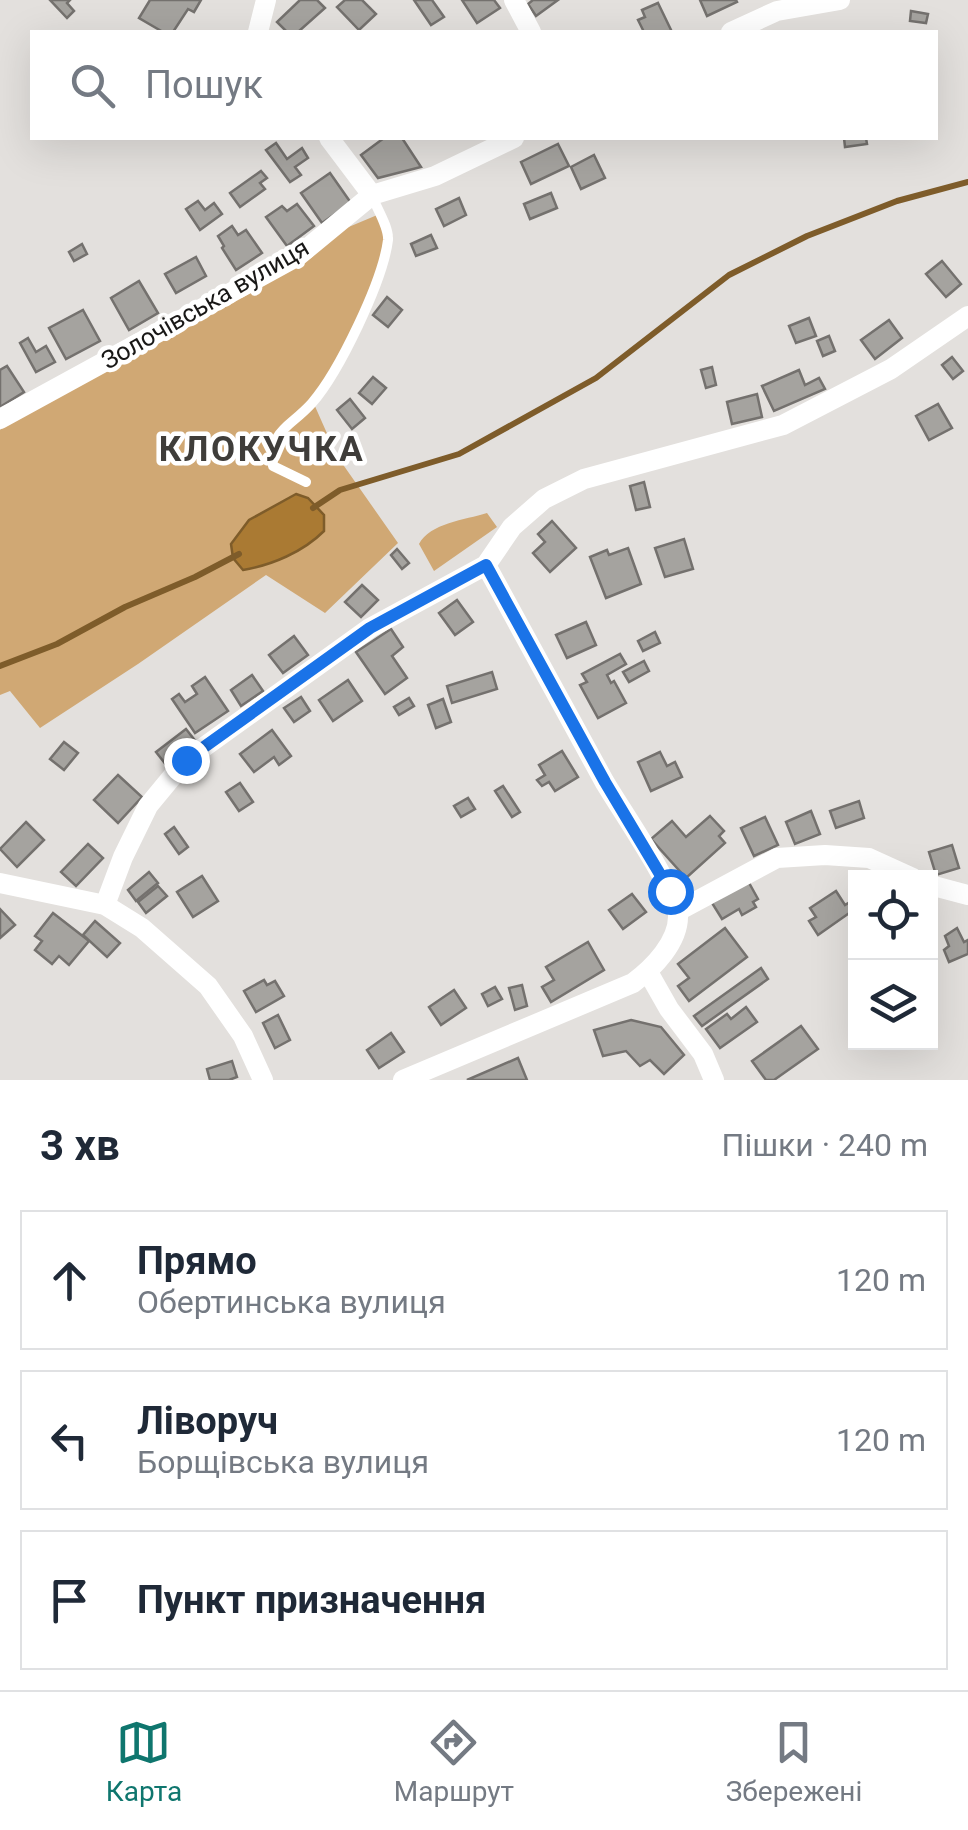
<!DOCTYPE html>
<html lang="uk">
<head>
<meta charset="utf-8">
<style>
	body { margin:0; font-family:Roboto,sans-serif; background:#f2f2f3; color:#1f2937 }
	.controls { position:absolute; right:30px; bottom:30px; display:grid; overflow:hidden; border-radius:0px; box-shadow:0 10px 40px #0002 }
	.controls button { width:90px; height:90px; display:grid; place-items:center; padding:0; border:0; border-bottom:2px solid #e0e1e3; background:#fff; color:#1f2937; font:50px sans-serif }
	.stop { position:absolute; width:30px; height:30px; margin:-22px; border:8px solid #1a73e8; border-radius:50%; background:#fff }
	.stop.end { background:#1a73e8; border-color:#fff; box-shadow:0 2px 10px #0008 }
	.list { margin:0; padding:0; list-style:none }
	h2 { display:flex; justify-content:space-between; align-items:center; height:130px; margin:0; padding:0 40px; font-size:42px }
	h2 small { font-size:32px; font-weight:400; color:#747a83 }
	.list li { display:grid; grid-template-columns:65px 1fr auto; gap:30px; align-items:center; box-sizing:border-box; height:140px; margin:0 20px 20px; padding:0 20px; border:2px solid #e0e1e3; border-radius:0px }
	.list b { display:block; font-size:38px; white-space:nowrap }
	.list p { margin:0; font-size:32px; white-space:nowrap; color:#747a83 }
	.list em { font-size:32px; font-style:normal; color:#747a83 }
	.icon { flex:none; width:55px; height:55px; fill:none; stroke:currentColor; stroke-width:2; stroke-linecap:round; stroke-linejoin:round }
	.map { position:relative; flex:none; width:968px; height:1080px; overflow:hidden }
	.search { position:absolute; background:#fff; box-shadow:0 10px 40px #0002; left:30px; right:30px; top:30px; height:110px; display:flex; align-items:center; gap:25px; box-sizing:border-box; padding:0 35px; border-radius:0px; color:#747a83; font-size:38px }
	.sheet { height:610px; background:#fff }
	nav { display:flex; justify-content:space-around; align-items:center; box-sizing:border-box; height:140px; border-top:2px solid #e0e1e3; background:#fff; font-size:28px; color:#747a83 }
	nav a { display:grid; justify-items:center; gap:5px }
	nav .on { color:#0f766e }
	.map>svg:first-child { display:block }
	.green { fill:#d0a874 }
	.water { fill:#aa7a33; stroke:#7e5c2a; stroke-width:2.5 }
	.lines { fill:none; stroke-linecap:round; stroke-linejoin:round }
	.stream { stroke:#7e5c2a; stroke-width:6 }
	.building { fill:#a5a39f; stroke:#74716e; stroke-width:2.5 }
	.service { stroke:#fff; stroke-width:10 }
	.minor { stroke:#fff; stroke-width:20 }
	.route { stroke:#1a73e8; stroke-width:12 }
	.labels { text-anchor:middle; dominant-baseline:central; stroke-width:9; stroke-linejoin:round; paint-order:stroke }
	.street-label { font-size:25px; fill:#181716; stroke:#fff }
	.district-label { font-size:35px; font-weight:bold; letter-spacing:2.5px; fill:#3f3d3a; stroke:#fff }
</style>
</head>
<body>
<div class="map">
<svg width="968" height="1080" viewBox="0 0 968 1080">
	<rect width="100%" height="100%" fill="#e3e0dd"/>
	<g class="green">
		<path d="M382,213L393,237L371,306L314,404L337,456L398,543L325,613L266,575L138,664L40,728L10,691L0,695V430L46,391L301,247Z"/>
		<path d="M487,513L497,527L434,571L419,544C430,523 465,520 487,513Z"/>
	</g>
	<path class="water" d="M296,494L308,498L324,515V531C303,552 272,565 243,570L233,558L231,544L249,520Z"/>
	<g class="lines">
		<g class="stream">
			<path d="M313,508L340,490L459,454L596,378L729,275L807,236L897,201L968,182"/>
			<path d="M0,666L57,644L125,607L195,577L239,554"/>
		</g>
	</g>
	<g class="building">
		<path d="M50,0H70L67,3L74,11L67,18Z"/>
		<path d="M150,0H201L194,12L188,9L173,32H163L139,18Z"/>
		<path d="M300,0H317L325,8L298,32H287L277,22Z"/>
		<path d="M345,0H362L376,14L359,30L337,7Z"/>
		<path d="M414,0H432L444,17L431,25Z"/>
		<path d="M462,0H494L500,8L477,23Z"/>
		<path d="M533,0H558L536,16L528,4Z"/>
		<path d="M700,0H736L737,2L707,16Z"/>
		<path d="M658,3L672,32H644L638,20L645,17L642,10Z"/>
		<path d="M911,11L928,14L926,23L910,21Z"/>
		<path d="M384,138H402L421,167L378,178L361,155Z"/>
		<path d="M844,138H866L867,144L845,147Z"/>
		<path d="M276,143L287,159L302,148L308,158L295,167L301,175L290,182L266,150Z"/>
		<path d="M558,144L569,166L531,184L521,162Z"/>
		<path d="M594,155L605,178L581,189L571,167Z"/>
		<path d="M261,171L267,178L260,183L265,189L240,207L230,193Z"/>
		<path d="M330,173L351,203L322,223L301,193Z"/>
		<path d="M551,193L557,208L530,219L524,204Z"/>
		<path d="M459,198L466,215L444,226L436,209Z"/>
		<path d="M198,201L205,210L214,203L222,214L200,230L186,209Z"/>
		<path d="M297,204L314,226L287,246L266,217L282,206L287,211Z"/>
		<path d="M232,226L238,235L246,230L262,253L236,270L222,248L224,246L218,236Z"/>
		<path d="M431,235L437,248L416,256L411,244Z"/>
		<path d="M82,244L87,254L74,261L69,252Z"/>
		<path d="M196,257L206,276L176,293L165,274Z"/>
		<path d="M942,261L961,284L946,297L926,274Z"/>
		<path d="M139,281L158,313L129,330L111,298Z"/>
		<path d="M387,297L402,310L388,327L373,315Z"/>
		<path d="M83,310L100,341L66,359L49,328Z"/>
		<path d="M809,318L816,336L796,343L789,326Z"/>
		<path d="M889,320L902,338L875,359L861,340Z"/>
		<path d="M829,336L835,351L823,356L817,341Z"/>
		<path d="M28,338L36,352L46,346L55,362L36,372L20,343Z"/>
		<path d="M952,357L963,371L953,379L942,365Z"/>
		<path d="M7,366L24,392L0,407V370Z"/>
		<path d="M712,367L716,385L706,388L701,370Z"/>
		<path d="M799,370L805,385L819,378L825,389L774,411L762,386Z"/>
		<path d="M373,377L386,388L372,404L359,393Z"/>
		<path d="M757,394L762,417L732,424L727,402Z"/>
		<path d="M350,399L365,418L352,429L337,410Z"/>
		<path d="M938,404L952,428L929,440L916,416Z"/>
		<path d="M644,482L650,507L636,510L630,486Z"/>
		<path d="M552,521L576,548L550,572L533,553L545,542L538,534Z"/>
		<path d="M684,539L693,569L665,577L655,548Z"/>
		<path d="M628,548L641,584L606,598L590,557L607,550L609,555Z"/>
		<path d="M397,549L409,563L402,569L391,555Z"/>
		<path d="M362,585L378,600L361,617L345,602Z"/>
		<path d="M457,600L473,622L455,635L439,613Z"/>
		<path d="M586,622L596,645L567,658L556,635Z"/>
		<path d="M391,629L403,647L392,656L407,678L385,694L356,652Z"/>
		<path d="M655,632L660,643L643,651L638,641Z"/>
		<path d="M294,636L308,655L283,673L269,655Z"/>
		<path d="M620,654L626,664L607,675L611,683L614,681L626,703L598,718L580,685L587,682L582,674Z"/>
		<path d="M644,661L649,671L629,682L623,672Z"/>
		<path d="M492,672L497,689L452,703L447,686Z"/>
		<path d="M252,675L263,691L241,706L231,690Z"/>
		<path d="M205,677L228,711L195,733L172,699L179,694L185,702L197,694L192,686Z"/>
		<path d="M348,680L362,701L333,721L319,700Z"/>
		<path d="M301,697L310,711L294,722L284,708Z"/>
		<path d="M409,698L414,706L399,715L394,707Z"/>
		<path d="M443,699L451,722L436,728L428,705Z"/>
		<path d="M186,729L197,743L167,766L156,752Z"/>
		<path d="M272,730L291,756L279,765L274,757L254,772L240,754Z"/>
		<path d="M64,742L78,753L64,770L50,759Z"/>
		<path d="M562,751L578,777L555,791L549,782L542,786L537,780L545,775L539,765Z"/>
		<path d="M660,752L667,766L675,762L682,777L651,791L638,762Z"/>
		<path d="M118,775L142,797L118,823L94,800Z"/>
		<path d="M240,783L253,802L239,811L226,792Z"/>
		<path d="M503,786L520,812L512,817L495,791Z"/>
		<path d="M468,798L475,809L461,817L454,806Z"/>
		<path d="M859,801L864,818L836,828L830,811Z"/>
		<path d="M811,811L820,834L795,844L786,822Z"/>
		<path d="M710,816L724,831L719,836L725,843L686,878L651,839L672,821L686,837Z"/>
		<path d="M765,817L778,845L754,856L741,828Z"/>
		<path d="M26,822L44,840L17,867L0,849Z"/>
		<path d="M174,827L188,847L179,854L165,834Z"/>
		<path d="M88,844L103,858L76,886L61,872Z"/>
		<path d="M952,845L959,868L936,875L929,852Z"/>
		<path d="M149,872L158,883L136,901L128,890Z"/>
		<path d="M202,876L218,901L193,917L177,892Z"/>
		<path d="M748,881L758,899L753,902L756,907L742,915L739,909L722,919L712,903Z"/>
		<path d="M158,886L167,896L146,913L138,902Z"/>
		<path d="M836,891L845,905L850,902L855,909L818,935L809,921L816,917L810,908Z"/>
		<path d="M632,894L646,912L623,929L609,910Z"/>
		<path d="M0,909L15,925L0,938Z"/>
		<path d="M53,913L89,941L69,965L59,956L52,964L35,950L42,941L35,936Z"/>
		<path d="M95,921L120,943L107,957L83,935Z"/>
		<path d="M725,928L747,957L689,1001L678,986L689,978L678,964Z"/>
		<path d="M957,928L964,942L968,940V954L949,962L944,950L949,946L945,936Z"/>
		<path d="M588,942L604,970L551,1002L542,987L554,980L546,967Z"/>
		<path d="M761,968L768,979L702,1026L694,1016Z"/>
		<path d="M264,980L267,985L275,981L284,996L256,1012L244,991Z"/>
		<path d="M522,985L527,1006L515,1010L509,988Z"/>
		<path d="M495,987L502,999L488,1006L482,994Z"/>
		<path d="M454,990L466,1008L441,1025L429,1007Z"/>
		<path d="M746,1007L757,1022L720,1048L706,1029L727,1014L731,1019Z"/>
		<path d="M278,1015L290,1040L275,1048L263,1023Z"/>
		<path d="M631,1020L661,1027L684,1055L664,1074L650,1060L640,1066L626,1051L603,1056L594,1030Z"/>
		<path d="M801,1026L818,1049L774,1080H766L752,1061Z"/>
		<path d="M391,1033L404,1052L379,1068L367,1050Z"/>
		<path d="M518,1058L527,1080H467Z"/>
		<path d="M232,1061L237,1077L229,1080H210L207,1069Z"/>
	</g>
	<g class="lines">
		<path class="service" d="M306,482L273,466C270,428 290,428 312,403C339,372 383,281 388,240C389,227 377,209 372,196"/>
		<g class="minor">
			<path d="M514,0L531,32"/>
			<path d="M258,32L266,0"/>
			<path d="M731,32L777,11L840,0"/>
			<path d="M329,138L372,195"/>
			<path d="M0,419L298,256L372,195L435,176L514,138"/>
			<path d="M0,883L105,905L142,928L208,986L243,1036L263,1080"/>
			<path d="M930,885L968,895"/>
			<path d="M105,905L123,857L148,806L186,760L370,628L486,565L512,527L544,499L584,479L783,425L891,369L968,316"/>
			<path d="M678,911L777,858L825,855L869,858L913,878"/>
			<path d="M648,972L669,1009L703,1054L714,1080"/>
			<path d="M403,1080L633,983C653,968 679,942 678,915C677,891 619,807 604,781C564,709 525,637 486,565"/>
		</g>
	</g>
	<g class="lines">
		<path class="route" d="M186,760L370,628L486,565L605,782L670,891"/>
	</g>
	<g class="labels">
		<g class="street-label">
			<text transform="translate(205 304) rotate(-30)">Золочівська вулиця</text>
		</g>
		<g class="district-label">
			<text x="262" y="449">КЛОКУЧКА</text>
		</g>
	</g>
</svg>
<div class="controls">
<button><svg class="icon" aria-label="locate" viewBox="0 0 24 24"><circle cx="12" cy="12" r="6"/><path d="M12 2v4M12 18v4M2 12h4M18 12h4"/></svg></button>
<button><svg class="icon" aria-label="layers" viewBox="0 0 24 24"><path d="M12 4l9 5-9 5-9-5zM3 14l9 5 9-5"/></svg></button>
</div>
<div class="stop" style="left:670px;top:891px"></div>
<div class="stop end" style="left:186px;top:760px"></div>
<div class="search"><svg class="icon" aria-label="search" viewBox="0 0 24 24"><circle cx="10" cy="10" r="6"/><path d="M15 15l6 6"/></svg>Пошук</div>
</div>
<section class="sheet">
<h2>3 хв<small>Пішки · 240 m</small></h2>
<ul class="list">
<li><svg class="icon" aria-label="ahead" viewBox="0 0 24 24"><path d="M12 20V5M6 11l6-6 6 6"/></svg><div><b>Прямо</b><p>Обертинська вулиця</p></div><em>120 m</em></li>
<li><svg class="icon" aria-label="left" viewBox="0 0 24 24"><path d="M17 20v-9H6M10 6l-5 5 5 5"/></svg><div><b>Ліворуч</b><p>Борщівська вулиця</p></div><em>120 m</em></li>
<li><svg class="icon" aria-label="arrive" viewBox="0 0 24 24"><path d="M6 21V4h12l-3 4 3 4H6"/></svg><div><b>Пункт призначення</b></div></li>
</ul>
</section>
<nav>
<a class="on"><svg class="icon" aria-label="map" viewBox="0 0 24 24"><path d="M3 6l6-2 6 2 6-2v14l-6 2-6-2-6 2zM9 4v14M15 6v14"/></svg>Карта</a>
<a><svg class="icon" aria-label="directions" viewBox="0 0 24 24"><path d="M12 3l9 9-9 9-9-9zM9 14v-3h6M13 9l2 2-2 2"/></svg>Маршрут</a>
<a><svg class="icon" aria-label="saved" viewBox="0 0 24 24"><path d="M7 4h10v16l-5-4-5 4z"/></svg>Збережені</a>
</nav>
</body>
</html>
